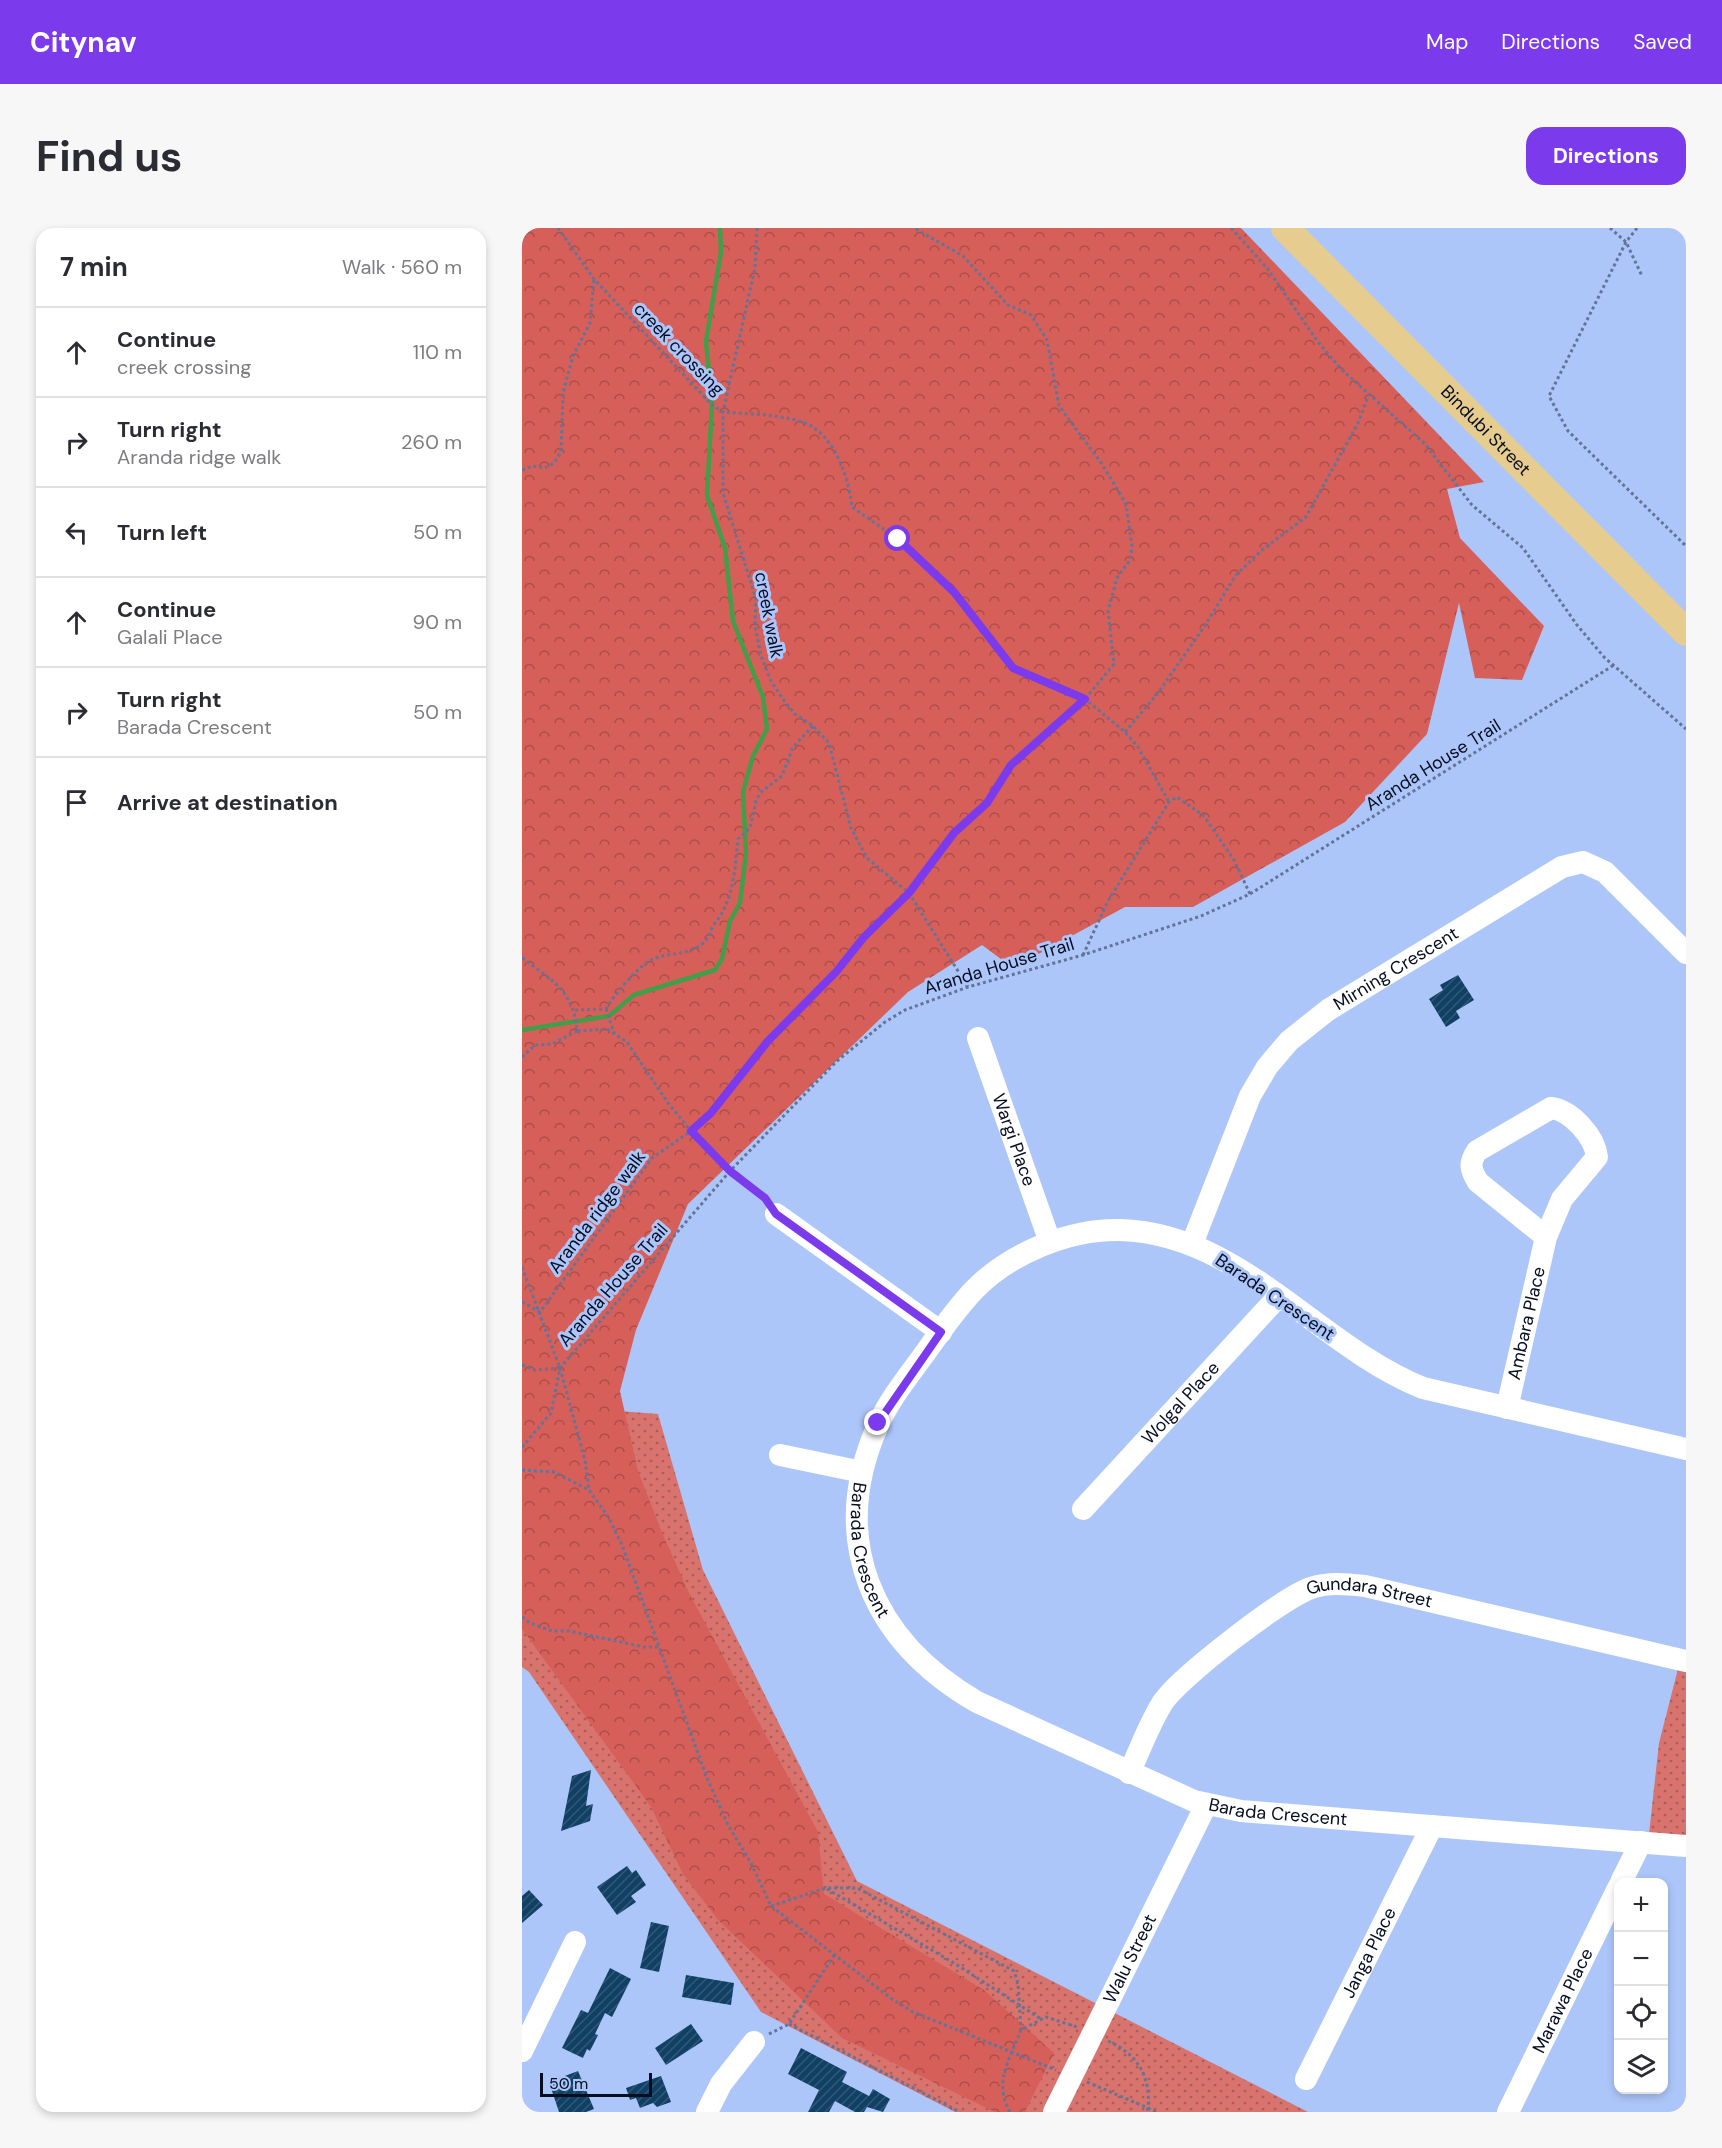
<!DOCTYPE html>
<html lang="en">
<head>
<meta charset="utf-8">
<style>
	body { margin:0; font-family:"DM Sans",sans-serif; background:#f7f7f7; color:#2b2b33 }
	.controls { position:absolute; right:18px; bottom:18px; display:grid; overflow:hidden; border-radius:12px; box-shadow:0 3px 9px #0003 }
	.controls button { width:54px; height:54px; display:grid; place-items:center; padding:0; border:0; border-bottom:2px solid #e1e1e2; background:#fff; color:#2b2b33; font:30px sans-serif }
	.scale { position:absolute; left:18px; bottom:15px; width:112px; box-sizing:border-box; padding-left:6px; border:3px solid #060d1f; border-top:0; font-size:16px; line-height:21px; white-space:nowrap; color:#060d1f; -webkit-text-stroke:4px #adc6fa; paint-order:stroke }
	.stop { position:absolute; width:18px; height:18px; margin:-14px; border:4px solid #7c3aed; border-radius:50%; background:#fff }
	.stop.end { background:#7c3aed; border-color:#fff; box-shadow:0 2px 6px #0008 }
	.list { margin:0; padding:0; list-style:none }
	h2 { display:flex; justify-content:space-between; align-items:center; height:78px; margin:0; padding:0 24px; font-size:26px }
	h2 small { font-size:20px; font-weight:400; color:#7c7c81 }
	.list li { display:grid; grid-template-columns:39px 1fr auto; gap:18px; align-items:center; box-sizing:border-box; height:90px; padding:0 24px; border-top:2px solid #e1e1e2 }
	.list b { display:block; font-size:22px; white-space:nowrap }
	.list p { margin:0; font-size:20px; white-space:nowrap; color:#7c7c81 }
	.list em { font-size:20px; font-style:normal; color:#7c7c81 }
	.icon { flex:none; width:33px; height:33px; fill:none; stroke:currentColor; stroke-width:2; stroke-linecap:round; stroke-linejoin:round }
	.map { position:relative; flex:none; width:1164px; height:1884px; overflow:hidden; border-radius:18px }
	header { display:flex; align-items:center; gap:36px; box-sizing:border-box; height:84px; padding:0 30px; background:#7c3aed; color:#fff }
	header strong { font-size:28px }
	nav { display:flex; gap:33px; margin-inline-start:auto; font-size:21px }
	.intro { display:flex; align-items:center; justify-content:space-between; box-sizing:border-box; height:144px; padding:0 36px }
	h1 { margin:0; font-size:42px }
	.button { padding:15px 27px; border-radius:18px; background:#7c3aed; color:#fff; font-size:21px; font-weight:700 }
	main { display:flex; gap:36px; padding:0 36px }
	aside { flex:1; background:#fff; border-radius:18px; box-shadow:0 3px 9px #0003 }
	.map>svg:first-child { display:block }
	.grass { fill:url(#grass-dots) }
	.forest { fill:url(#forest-crowns) }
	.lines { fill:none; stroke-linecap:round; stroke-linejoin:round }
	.stream { stroke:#429e49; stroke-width:4.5 }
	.building { fill:url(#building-hatch) }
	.path { stroke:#637498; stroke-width:3; stroke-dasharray:3 3; stroke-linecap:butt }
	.minor { stroke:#fff; stroke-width:22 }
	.major { stroke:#e7cc90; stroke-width:28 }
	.route { stroke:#7c3aed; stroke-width:8 }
	.labels { text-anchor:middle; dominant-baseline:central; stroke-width:6; stroke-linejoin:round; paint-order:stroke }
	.street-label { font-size:18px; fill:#060d1f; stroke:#adc6fa }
</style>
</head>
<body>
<header>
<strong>Citynav</strong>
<nav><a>Map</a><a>Directions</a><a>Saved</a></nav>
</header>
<div class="intro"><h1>Find us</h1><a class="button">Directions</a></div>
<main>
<aside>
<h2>7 min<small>Walk · 560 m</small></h2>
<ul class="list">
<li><svg class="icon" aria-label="ahead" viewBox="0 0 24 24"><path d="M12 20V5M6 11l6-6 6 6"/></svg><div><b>Continue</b><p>creek crossing</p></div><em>110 m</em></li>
<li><svg class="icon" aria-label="right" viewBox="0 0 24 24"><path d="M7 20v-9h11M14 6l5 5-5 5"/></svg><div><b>Turn right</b><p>Aranda ridge walk</p></div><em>260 m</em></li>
<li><svg class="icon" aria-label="left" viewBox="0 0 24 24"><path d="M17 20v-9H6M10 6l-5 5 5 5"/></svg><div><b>Turn left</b></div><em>50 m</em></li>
<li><svg class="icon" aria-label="ahead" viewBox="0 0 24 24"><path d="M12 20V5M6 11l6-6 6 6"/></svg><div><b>Continue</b><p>Galali Place</p></div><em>90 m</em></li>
<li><svg class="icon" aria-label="right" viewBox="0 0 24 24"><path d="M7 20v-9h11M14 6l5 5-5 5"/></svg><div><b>Turn right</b><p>Barada Crescent</p></div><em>50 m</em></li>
<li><svg class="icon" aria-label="arrive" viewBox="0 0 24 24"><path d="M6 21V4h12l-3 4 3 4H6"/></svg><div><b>Arrive at destination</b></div></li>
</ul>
</aside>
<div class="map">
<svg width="1164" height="1884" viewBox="0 0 1164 1884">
	<defs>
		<pattern id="grass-dots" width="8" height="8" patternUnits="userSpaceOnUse" patternTransform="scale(1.5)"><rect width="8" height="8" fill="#d8736d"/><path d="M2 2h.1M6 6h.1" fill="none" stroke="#ad5d59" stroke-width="1.8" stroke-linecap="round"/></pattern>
		<pattern id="forest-crowns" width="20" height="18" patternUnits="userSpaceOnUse" patternTransform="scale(1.5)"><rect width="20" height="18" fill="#d65f5a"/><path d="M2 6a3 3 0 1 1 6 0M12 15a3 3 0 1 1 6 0" fill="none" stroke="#ac4d4a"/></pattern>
		<pattern id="building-hatch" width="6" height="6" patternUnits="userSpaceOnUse" patternTransform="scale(1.5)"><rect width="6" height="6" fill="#104165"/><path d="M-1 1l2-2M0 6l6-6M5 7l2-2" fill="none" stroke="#315876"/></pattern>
	</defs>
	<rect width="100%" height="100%" fill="#adc6fa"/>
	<g class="grass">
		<path d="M57,1180L136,1186L181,1342L335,1653L786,1884H433L239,1784L7,1444L0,1439V1231Z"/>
		<path d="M1157,1437L1164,1440V1609L1127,1606L1137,1515Z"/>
	</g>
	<path class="forest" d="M0,0H719L962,254L925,261L938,310L1022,398L1000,452L953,450L937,375L905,506L823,594L671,679H603L491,740L460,717L386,764L166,976L114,1102L98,1163L116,1243L141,1307L167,1365L296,1604L302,1666L462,1762L532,1825L503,1884H473L320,1810L196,1692L161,1646L129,1579L0,1401Z"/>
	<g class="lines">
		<path class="stream" d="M0,802L87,788L112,767L193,742L200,731L208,693L218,675L224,625L221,564L231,528L245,501L241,469L211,393L203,320L185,267L190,177L184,113L199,24L198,0"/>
	</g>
	<g class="building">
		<path d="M936,747L952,772L934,783L938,790L924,799L907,771L921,762L918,757Z"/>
		<path d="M69,1542L64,1578L71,1576L68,1593L39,1603L50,1548Z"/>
		<path d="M105,1638L110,1645L114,1642L124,1657L109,1668L114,1674L95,1687L75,1659Z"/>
		<path d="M7,1662L21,1677L0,1695V1668Z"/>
		<path d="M129,1694L147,1698L137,1744L118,1740Z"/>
		<path d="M88,1740L109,1751L90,1789L83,1785L73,1806L76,1807L68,1823L65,1821L61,1830L40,1820L59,1782L66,1785Z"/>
		<path d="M164,1747L212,1755L209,1777L160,1769Z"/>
		<path d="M169,1796L181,1813L144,1837L133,1820Z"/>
		<path d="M279,1820L325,1844L320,1854L347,1868L351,1861L368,1871L361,1884L345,1879L342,1884H333L313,1873L307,1884H286L297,1862L266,1846Z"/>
		<path d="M56,1843L72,1881L64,1884H37L27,1854Z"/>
		<path d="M139,1848L149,1874L135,1879L131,1875L118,1880L114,1870L108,1872L104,1860Z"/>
	</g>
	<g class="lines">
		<g class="path">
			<path d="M36,0L72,51L190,177L201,184C226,186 256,186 280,194C312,204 327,250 330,279L376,311L432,364L491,440L563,471L603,504L616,519L647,574"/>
			<path d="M235,0L233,40L201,184V265L234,371L233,398L239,428L249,453L263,474L273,486L291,498L307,515L329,600L345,630L387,665L446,759"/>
			<path d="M709,0L745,40L796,114L819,141L903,216L950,277L1001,320L1055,397L1082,429L1164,501"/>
			<path d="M1088,0L1104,14L1120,48"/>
			<path d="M1115,0L1104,14L1027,168L1046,203L1164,318"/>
			<path d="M0,242L11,238L23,240L32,235L39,224L41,165L51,128L68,95L72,51"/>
			<path d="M603,504L636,465L682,399L714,347L740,322L784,289L836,195L847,166"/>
			<path d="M561,727L586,673L647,574L655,569L682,588L712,632L728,666"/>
			<path d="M0,730C30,752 52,763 55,803L85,801L105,814L146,875L169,903L208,943L243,971"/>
			<path d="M84,781C92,767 116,738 131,731C145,725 162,727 176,719C191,709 186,703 194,694C212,670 213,640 216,611L228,600L234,573L239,564L260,548L271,519L291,498"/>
			<path d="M84,781L92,805"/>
			<path d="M53,782L84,781"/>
			<path d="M0,829L13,817L30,816L55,803"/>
			<path d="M0,1039L38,1140L63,1232L67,1262L87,1290L100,1317L185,1550L206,1597L229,1635L249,1678L370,1771L391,1784L534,1842"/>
			<path d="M0,1074L18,1084L130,930L169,903L189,885L246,814L314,744L342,709L387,665L432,605L465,575L489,537L563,471L592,436L586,383L595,350L608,332L610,318L604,276L580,236L537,178L525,112L509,87L486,77L441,28L392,0"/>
			<path d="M0,1137L12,1142L38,1140"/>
			<path d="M0,1219L29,1185L38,1140L208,943L315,833L363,794L383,782L446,759L561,727L679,688L728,666L1092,437"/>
			<path d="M0,1242L32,1244L67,1262"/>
			<path d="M0,1389L8,1395L30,1403H47L122,1419H136"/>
			<path d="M305,1661L432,1735L519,1791"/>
			<path d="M249,1678L304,1660H335L492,1743L496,1755L499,1802"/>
			<path d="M267,1796L438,1884"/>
			<path d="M247,1806L267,1796L313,1726"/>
			<path d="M586,1813C615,1826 629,1848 626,1880L634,1884"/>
			<path d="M565,1854L626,1880L625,1884"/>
			<path d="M488,1884C471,1855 488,1830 499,1802L524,1789L555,1799"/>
		</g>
		<g class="minor">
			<path id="s1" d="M456,810L528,1014"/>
			<path d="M254,986L419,1104"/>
			<path id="s2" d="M670,1016L728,868L745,839L767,813L806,782L1040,639L1061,634L1083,644L1164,725"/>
			<path id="s3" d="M985,1180L1024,1009L956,954C948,941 947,935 955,923L1029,880C1049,882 1073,909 1075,929L1040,971L1024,1009"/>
			<path id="s4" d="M1164,1221L901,1160C796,1118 718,1005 598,1002C547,1001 488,1025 452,1062C435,1080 420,1101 406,1121C389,1145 368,1170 356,1197C305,1312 350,1413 455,1474L672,1573L719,1583L1164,1618"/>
			<path d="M258,1227L340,1244"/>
			<path id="s5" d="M561,1281L756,1069"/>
			<path id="s6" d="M607,1545C618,1522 627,1496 641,1474C658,1449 760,1370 789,1360C806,1354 825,1356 843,1358L1164,1433"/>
			<path d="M1099,1654L1119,1614"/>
			<path d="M0,1823L53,1714"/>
			<path id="s7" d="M784,1851L910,1598"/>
			<path d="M185,1884L199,1856L232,1814"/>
			<path id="s8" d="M532,1884L684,1577"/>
			<path id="s9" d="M986,1884L1096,1660"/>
		</g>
		<path class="major" id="s10" d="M763,0L1164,404"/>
	</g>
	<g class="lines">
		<path class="route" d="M356,1195L419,1104L254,986L243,970L208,943L169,903L189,885L246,813L314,744L342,709L387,665L432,605L465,575L489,537L563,471L491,440L432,364L376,311"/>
	</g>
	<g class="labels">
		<g class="street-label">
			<text transform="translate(157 121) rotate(46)">creek crossing</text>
			<text stroke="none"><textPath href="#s10" startOffset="285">Bindubi Street</textPath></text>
			<text transform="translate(247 387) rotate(79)">creek walk</text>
			<text transform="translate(911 537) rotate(-32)">Aranda House Trail</text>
			<text transform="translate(477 738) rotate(-17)">Aranda House Trail</text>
			<text stroke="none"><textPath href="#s2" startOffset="356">Mirning Crescent</textPath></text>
			<text stroke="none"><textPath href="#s1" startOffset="108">Wargi Place</textPath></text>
			<text transform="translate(75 984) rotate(-53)">Aranda ridge walk</text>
			<text transform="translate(91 1057) rotate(-49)">Aranda House Trail</text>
			<text transform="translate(753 1069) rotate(34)">Barada Crescent</text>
			<text stroke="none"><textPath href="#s3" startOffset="87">Ambara Place</textPath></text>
			<text stroke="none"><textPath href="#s5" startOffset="144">Wolgal Place</textPath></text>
			<text stroke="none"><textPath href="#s4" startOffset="1074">Barada Crescent</textPath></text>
			<text stroke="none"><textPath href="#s6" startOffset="326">Gundara Street</textPath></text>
			<text stroke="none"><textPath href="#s4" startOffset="1594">Barada Crescent</textPath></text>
			<text stroke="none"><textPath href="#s7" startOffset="141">Janga Place</textPath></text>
			<text stroke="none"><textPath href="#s8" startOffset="171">Walu Street</textPath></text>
			<text stroke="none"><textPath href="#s9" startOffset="124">Marawa Place</textPath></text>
		</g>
	</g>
</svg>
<div class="controls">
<button>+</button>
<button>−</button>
<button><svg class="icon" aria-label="locate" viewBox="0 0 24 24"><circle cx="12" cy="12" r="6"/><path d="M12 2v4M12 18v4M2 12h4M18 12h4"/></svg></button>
<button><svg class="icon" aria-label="layers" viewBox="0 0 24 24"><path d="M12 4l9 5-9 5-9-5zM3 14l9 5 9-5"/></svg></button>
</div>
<div class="scale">50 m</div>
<div class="stop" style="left:376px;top:311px"></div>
<div class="stop end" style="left:356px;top:1195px"></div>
</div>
</main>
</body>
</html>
